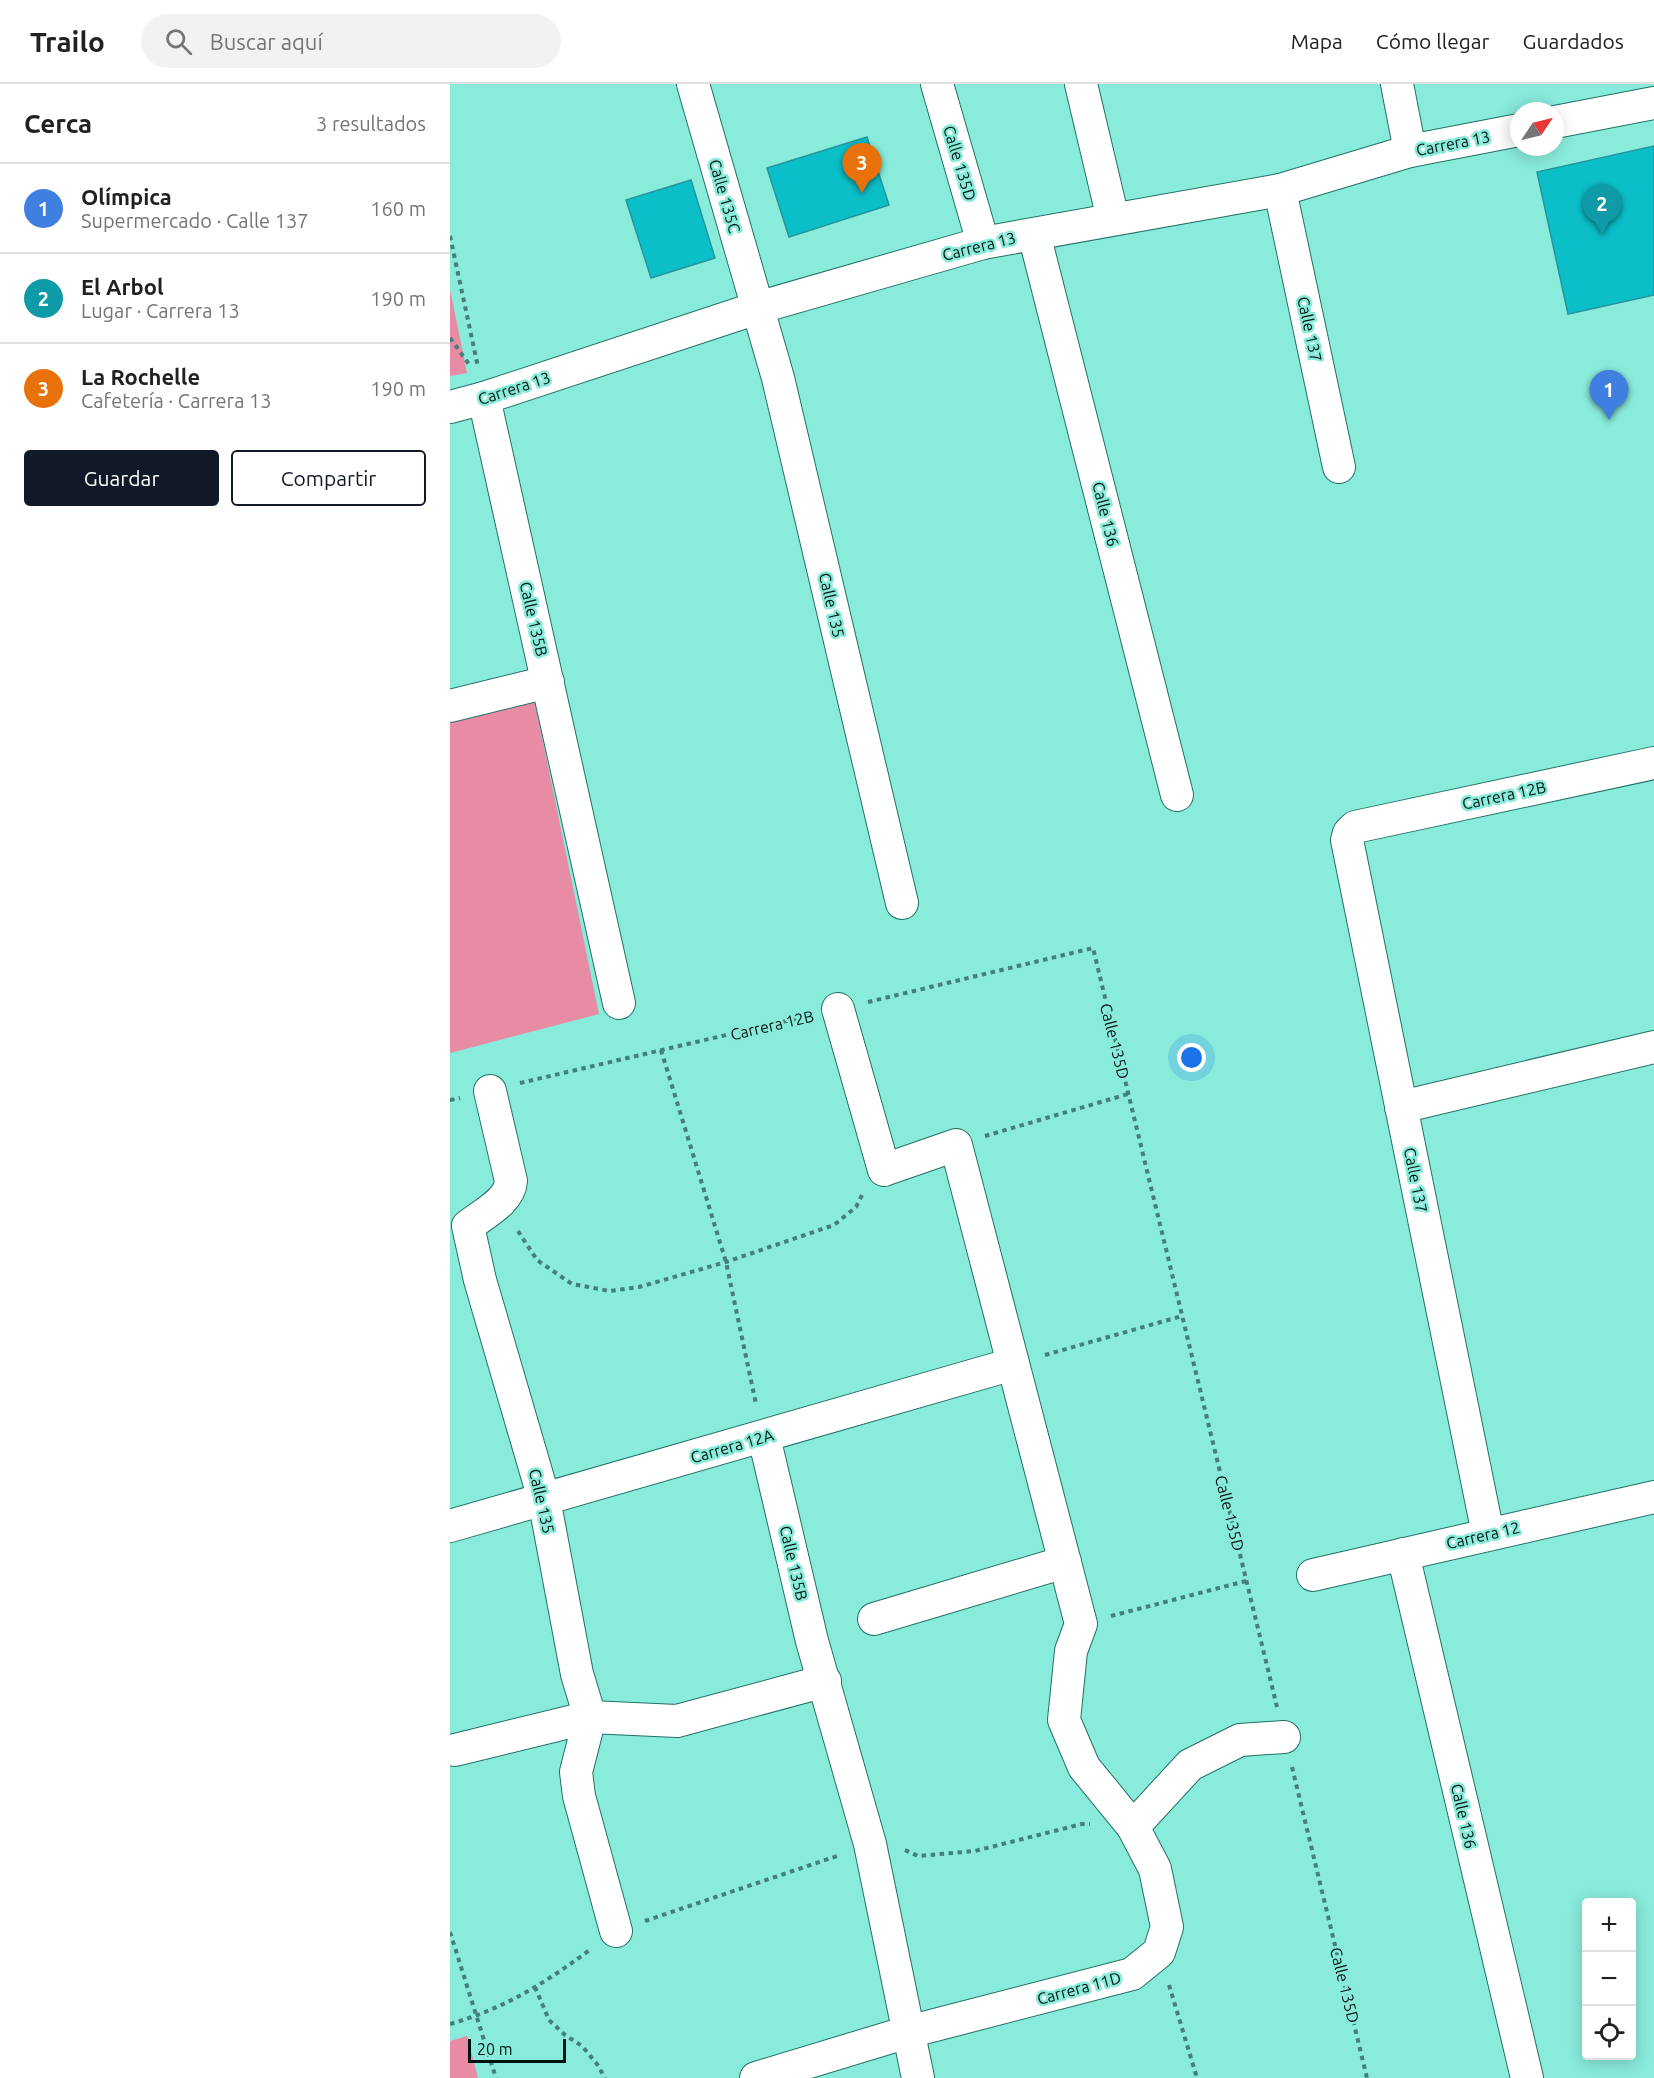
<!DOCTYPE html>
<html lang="es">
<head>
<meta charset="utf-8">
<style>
	body { margin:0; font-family:Ubuntu,sans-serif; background:#f2f2f2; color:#202124 }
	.controls { position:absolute; right:18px; bottom:18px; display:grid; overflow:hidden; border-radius:6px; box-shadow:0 3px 15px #0003 }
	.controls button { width:54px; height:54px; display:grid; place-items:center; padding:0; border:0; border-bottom:2px solid #e0e0e0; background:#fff; color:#202124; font:30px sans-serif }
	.compass { position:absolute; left:1060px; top:18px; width:54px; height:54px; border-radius:50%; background:#fff; box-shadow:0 3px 15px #0003; rotate:55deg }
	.scale { position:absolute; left:18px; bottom:15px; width:98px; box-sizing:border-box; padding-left:6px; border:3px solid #011411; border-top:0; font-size:16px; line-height:21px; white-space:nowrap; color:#011411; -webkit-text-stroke:4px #89ebda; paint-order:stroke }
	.you { position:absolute; left:742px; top:974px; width:21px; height:21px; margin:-15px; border:4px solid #fff; border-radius:50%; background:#1a73e8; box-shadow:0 0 0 9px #1a73e833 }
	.badge { display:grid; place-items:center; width:39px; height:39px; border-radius:50%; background:#111827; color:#fff; font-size:20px; font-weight:700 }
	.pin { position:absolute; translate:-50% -50px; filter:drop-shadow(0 2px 3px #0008) }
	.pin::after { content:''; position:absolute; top:32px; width:21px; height:18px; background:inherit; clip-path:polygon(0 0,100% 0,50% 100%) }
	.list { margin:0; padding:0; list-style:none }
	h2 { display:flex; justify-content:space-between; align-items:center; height:78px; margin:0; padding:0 24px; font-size:26px }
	h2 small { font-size:20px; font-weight:400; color:#757577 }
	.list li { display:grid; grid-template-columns:39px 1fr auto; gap:18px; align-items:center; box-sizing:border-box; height:90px; padding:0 24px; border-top:2px solid #e0e0e0 }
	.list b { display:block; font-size:22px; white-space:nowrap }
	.list p { margin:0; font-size:20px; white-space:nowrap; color:#757577 }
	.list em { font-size:20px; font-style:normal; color:#757577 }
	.actions { display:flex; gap:12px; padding:18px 24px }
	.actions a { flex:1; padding:14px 0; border:2px solid #111827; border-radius:6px; text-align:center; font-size:21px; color:#111827 }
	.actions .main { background:#111827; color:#fff }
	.icon { flex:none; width:33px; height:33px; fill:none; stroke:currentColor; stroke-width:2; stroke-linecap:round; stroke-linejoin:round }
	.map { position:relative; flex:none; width:1204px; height:1994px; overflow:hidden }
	header { display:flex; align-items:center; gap:36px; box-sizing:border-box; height:84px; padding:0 30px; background:#fff; border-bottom:2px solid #e0e0e0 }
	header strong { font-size:28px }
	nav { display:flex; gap:33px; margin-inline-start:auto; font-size:21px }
	.search { width:420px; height:54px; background:#f2f2f2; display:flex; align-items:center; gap:15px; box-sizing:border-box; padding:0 21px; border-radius:33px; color:#757577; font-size:22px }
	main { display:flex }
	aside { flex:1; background:#fff }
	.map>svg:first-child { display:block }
	.green { fill:#e88ba5 }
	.building { fill:#0bbfc9; stroke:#25959d; stroke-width:1.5 }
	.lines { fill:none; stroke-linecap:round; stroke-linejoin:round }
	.minor-casing { stroke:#237166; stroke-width:34 }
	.path { stroke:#457f75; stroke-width:4; stroke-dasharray:4.5 4.5; stroke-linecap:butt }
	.minor { stroke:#fff; stroke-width:32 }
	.labels { text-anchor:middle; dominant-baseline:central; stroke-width:5; stroke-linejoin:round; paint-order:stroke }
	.street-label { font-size:16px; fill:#011411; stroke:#89ebda }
</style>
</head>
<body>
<header>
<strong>Trailo</strong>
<div class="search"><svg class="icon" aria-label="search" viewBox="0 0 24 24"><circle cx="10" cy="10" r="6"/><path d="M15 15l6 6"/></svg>Buscar aquí</div>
<nav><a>Mapa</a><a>Cómo llegar</a><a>Guardados</a></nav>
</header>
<main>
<aside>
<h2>Cerca<small>3 resultados</small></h2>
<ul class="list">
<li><span class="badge" style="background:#3f7fe0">1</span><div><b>Olímpica</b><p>Supermercado · Calle 137</p></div><em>160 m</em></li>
<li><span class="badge" style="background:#0f9aa8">2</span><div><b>El Arbol</b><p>Lugar · Carrera 13</p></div><em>190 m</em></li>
<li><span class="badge" style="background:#e8710a">3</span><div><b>La Rochelle</b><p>Cafetería · Carrera 13</p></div><em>190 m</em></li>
</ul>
<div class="actions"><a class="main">Guardar</a><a>Compartir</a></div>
</aside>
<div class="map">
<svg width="1204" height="1994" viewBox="0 0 1204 1994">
	<rect width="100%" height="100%" fill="#89ebda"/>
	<g class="green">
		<path d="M0,205L17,289L0,292Z"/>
		<path d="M84,614L149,930L0,969V634Z"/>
		<path d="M17,1952L28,1994H0V1957Z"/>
	</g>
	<g class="building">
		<path d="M417,53L439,121L339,153L317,84Z"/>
		<path d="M1204,62V211L1118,230L1087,88Z"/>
		<path d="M241,96L265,174L201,194L176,116Z"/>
	</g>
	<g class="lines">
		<g class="minor-casing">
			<g id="minor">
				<path d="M243,0L328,294L452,819"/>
				<path d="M487,0L533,159"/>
				<path d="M631,0L663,135"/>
				<path d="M947,0L960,67"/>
				<path d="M1105,38L1204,19"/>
				<path d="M830,106L889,383"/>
				<path d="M584,150L727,711"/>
				<path d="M34,314L169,919"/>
				<path d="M0,323L34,314L307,224L533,159L830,106L960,67L1069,46"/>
				<path d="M0,622L98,598"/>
				<path d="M388,925L434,1086L506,1061L631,1540L621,1567L614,1636L634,1683L683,1743"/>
				<path d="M40,1007L61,1097C60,1117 33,1130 18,1142L30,1196L94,1415L127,1590L140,1633L126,1688L129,1712L166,1847"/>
				<path d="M951,1023L1204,963"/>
				<path d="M314,1353L362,1557L420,1760L468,1994"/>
				<path d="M0,1442L563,1280"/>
				<path d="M1038,1450L897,756L899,749L905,743L1204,679"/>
				<path d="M953,1470L1077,1994"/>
				<path d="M863,1491L1204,1413"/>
				<path d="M424,1535L615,1478"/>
				<path d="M5,1666L140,1633L227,1637L375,1597"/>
				<path d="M306,1994L458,1948L682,1890L709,1868L717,1843L705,1785L683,1743L740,1681L790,1656L834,1653"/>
			</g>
		</g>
		<g class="path">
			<path d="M0,152L28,283"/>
			<path d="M0,254L21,283"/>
			<path d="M418,918L643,864L827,1623"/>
			<path d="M211,966L276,1178L306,1320"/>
			<path d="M70,999L358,932"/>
			<path d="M0,1016L10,1014"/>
			<path d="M535,1052L678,1010"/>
			<path d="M68,1147L87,1176L122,1200L160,1207L189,1203L276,1178L384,1141L406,1123L413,1109"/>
			<path d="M595,1271L732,1232"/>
			<path d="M661,1532L796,1497"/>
			<path d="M842,1683L917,1994"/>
			<path d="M455,1766L468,1772L525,1767L632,1740H640"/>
			<path d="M195,1837L390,1771"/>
			<path d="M0,1848L46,1994"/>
			<path d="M719,1901L747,1994"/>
			<path d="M85,1903L99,1936L115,1951L132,1962L147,1980L155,1994"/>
			<path d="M0,1940C56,1924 95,1899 141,1865"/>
		</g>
		<use href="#minor" class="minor"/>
	</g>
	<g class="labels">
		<g class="street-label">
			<text transform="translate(1003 59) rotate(-11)">Carrera 13</text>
			<text transform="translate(510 79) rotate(73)">Calle 135D</text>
			<text transform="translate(275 112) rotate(74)">Calle 135C</text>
			<text transform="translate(529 162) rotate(-14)">Carrera 13</text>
			<text transform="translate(860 245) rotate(78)">Calle 137</text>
			<text transform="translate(64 304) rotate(-18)">Carrera 13</text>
			<text transform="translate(656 430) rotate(76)">Calle 136</text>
			<text transform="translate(382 521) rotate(77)">Calle 135</text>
			<text transform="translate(84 535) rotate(77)">Calle 135B</text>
			<text transform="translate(1054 711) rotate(-12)">Carrera 12B</text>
			<text transform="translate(322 941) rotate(-13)">Carrera 12B</text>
			<text transform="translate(665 957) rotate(76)">Calle 135D</text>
			<text transform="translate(966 1096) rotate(79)">Calle 137</text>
			<text transform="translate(282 1362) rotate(-16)">Carrera 12A</text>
			<text transform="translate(92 1417) rotate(77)">Calle 135</text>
			<text transform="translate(780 1429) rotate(76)">Calle 135D</text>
			<text transform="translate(1033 1451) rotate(-13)">Carrera 12</text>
			<text transform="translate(344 1479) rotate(77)">Calle 135B</text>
			<text transform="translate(1014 1732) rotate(77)">Calle 136</text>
			<text transform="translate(895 1901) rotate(76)">Calle 135D</text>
			<text transform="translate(629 1904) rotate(-15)">Carrera 11D</text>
		</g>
	</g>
</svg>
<div class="controls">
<button>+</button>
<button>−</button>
<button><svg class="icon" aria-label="locate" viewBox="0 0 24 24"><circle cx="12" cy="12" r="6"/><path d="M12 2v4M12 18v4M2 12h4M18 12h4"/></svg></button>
</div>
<svg class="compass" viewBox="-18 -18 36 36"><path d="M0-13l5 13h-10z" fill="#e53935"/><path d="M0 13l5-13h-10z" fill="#757577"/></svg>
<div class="scale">20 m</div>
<div class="you"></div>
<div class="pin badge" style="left:1159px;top:336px;background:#3f7fe0">1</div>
<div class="pin badge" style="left:1152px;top:150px;background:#0f9aa8">2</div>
<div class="pin badge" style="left:412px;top:109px;background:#e8710a">3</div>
</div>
</main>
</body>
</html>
